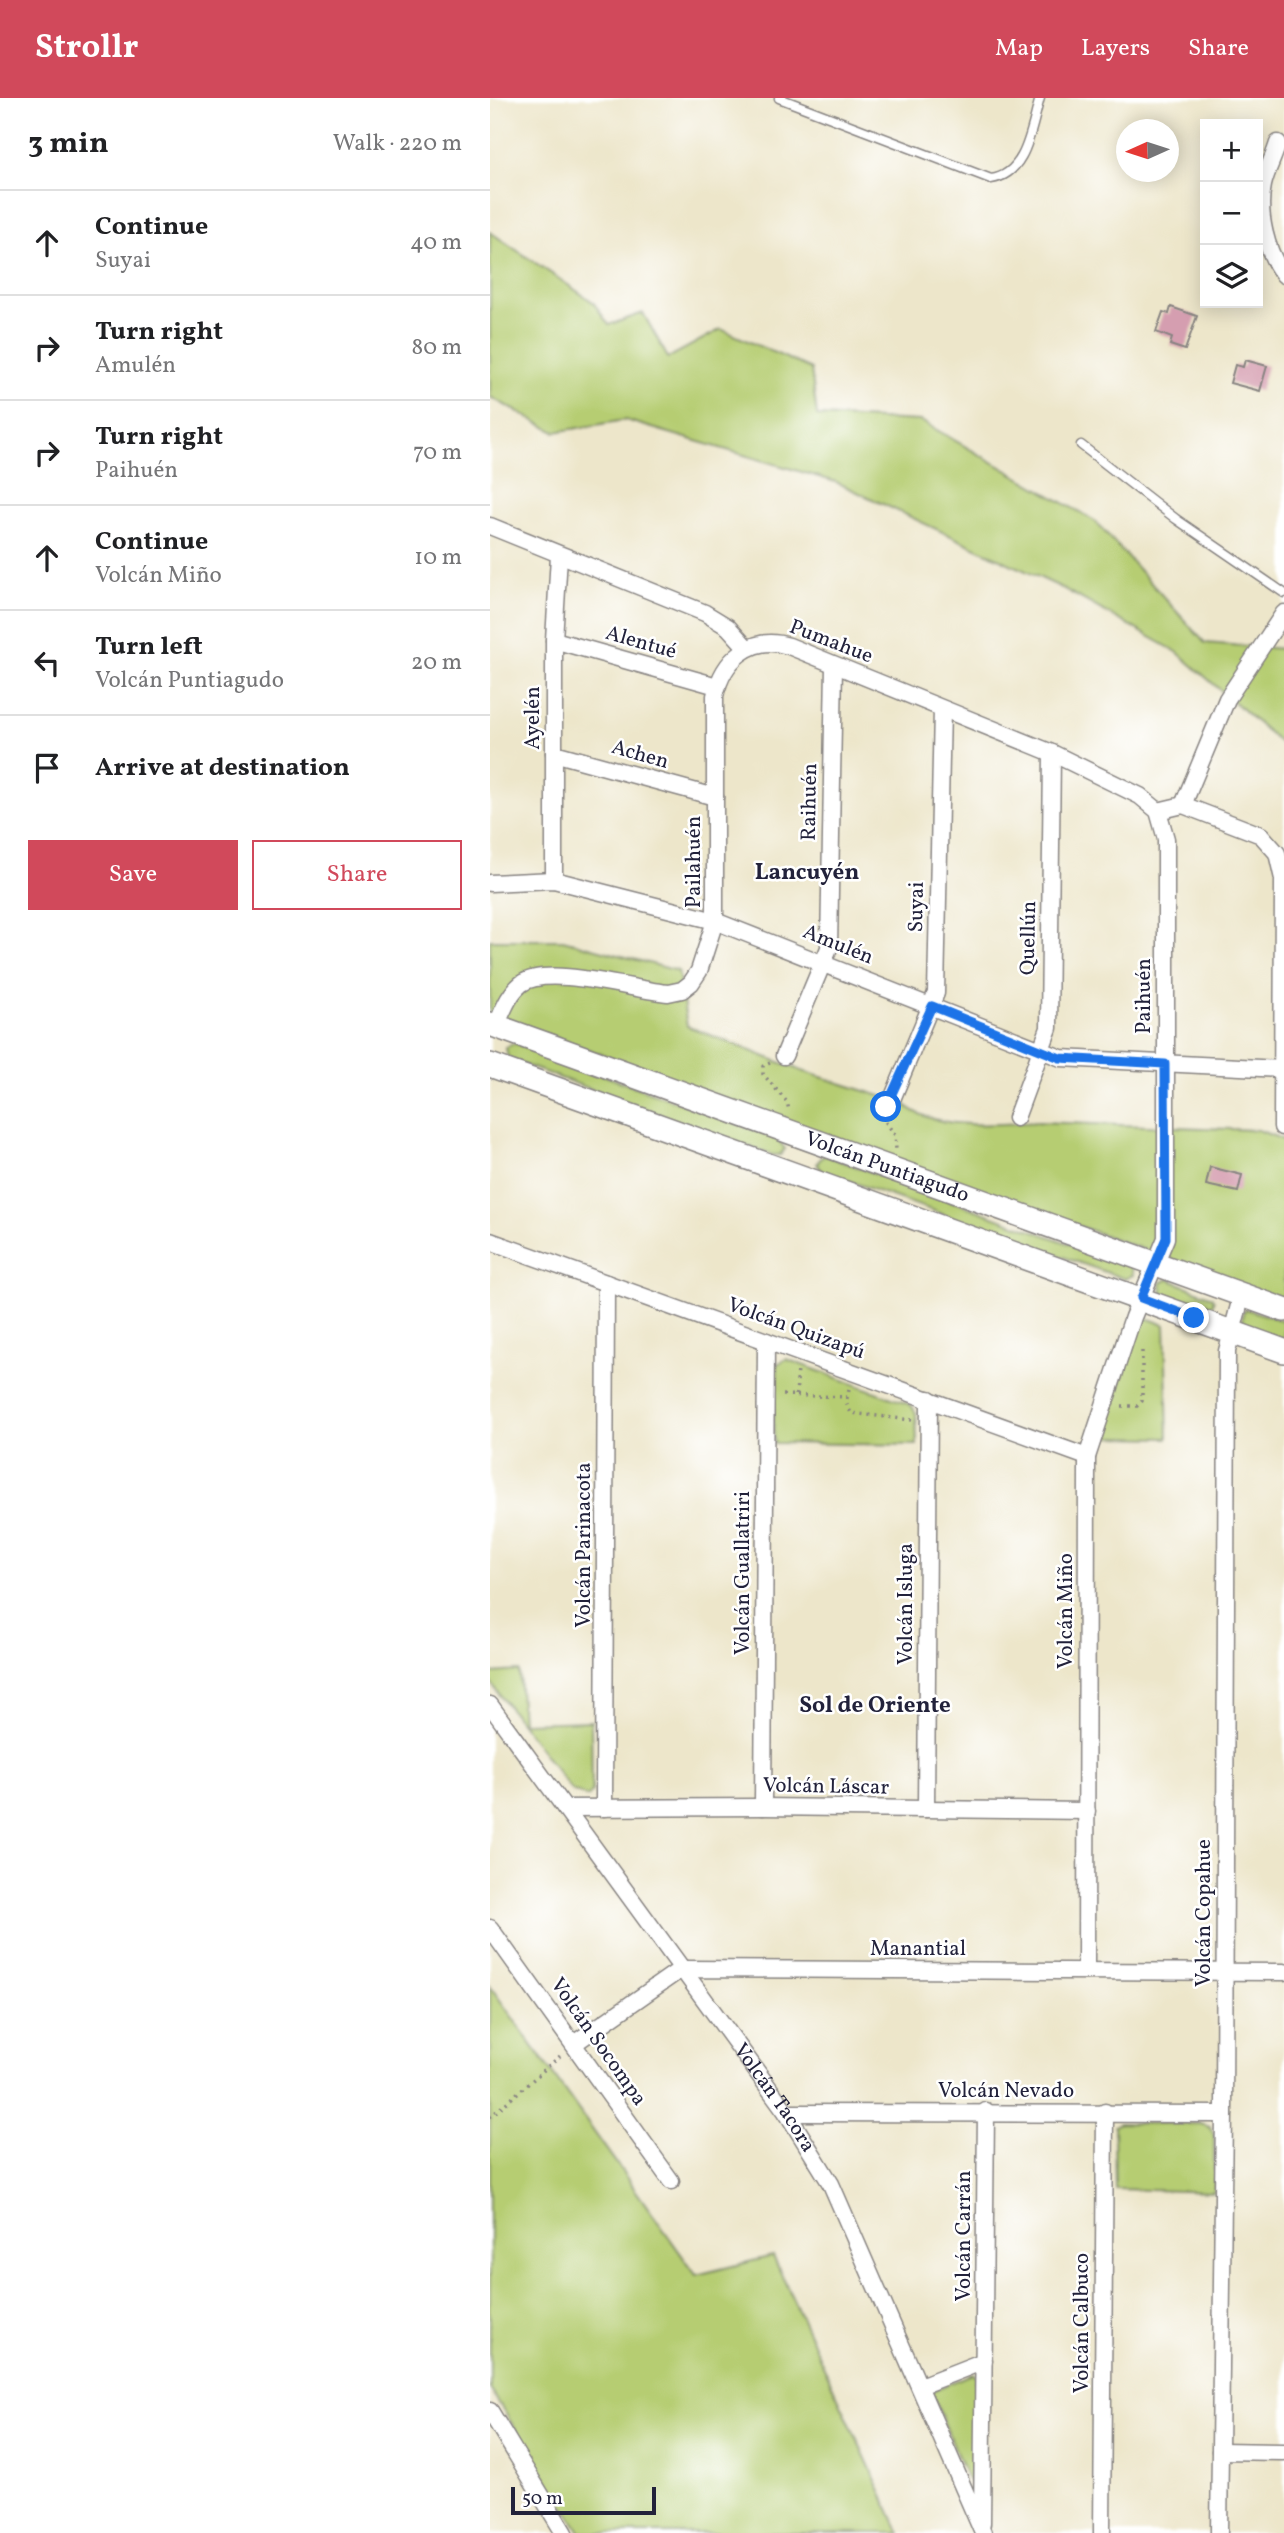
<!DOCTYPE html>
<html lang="en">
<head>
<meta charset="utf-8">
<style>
	body { margin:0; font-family:Vollkorn,serif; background:#f2f2f2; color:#202124 }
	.controls { position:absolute; right:21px; top:21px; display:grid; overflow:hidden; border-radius:0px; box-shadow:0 4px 18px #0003 }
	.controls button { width:63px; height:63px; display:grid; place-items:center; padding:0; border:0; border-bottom:2px solid #e0e0e0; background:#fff; color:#202124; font:35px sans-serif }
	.compass { position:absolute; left:626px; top:21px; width:63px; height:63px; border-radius:50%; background:#fff; box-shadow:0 4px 18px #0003; rotate:267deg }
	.scale { position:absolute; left:21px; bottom:18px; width:145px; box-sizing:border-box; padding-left:7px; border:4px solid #22223b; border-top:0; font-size:19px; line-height:24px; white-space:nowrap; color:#22223b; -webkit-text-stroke:5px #fff; paint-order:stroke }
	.stop { position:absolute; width:21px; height:21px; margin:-16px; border:5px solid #1a73e8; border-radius:50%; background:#fff }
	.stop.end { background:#1a73e8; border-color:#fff; box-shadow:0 2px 7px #0008 }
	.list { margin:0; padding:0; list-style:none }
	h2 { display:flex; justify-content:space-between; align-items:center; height:91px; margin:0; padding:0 28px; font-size:30px }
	h2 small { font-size:23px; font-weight:400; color:#757577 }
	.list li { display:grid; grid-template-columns:46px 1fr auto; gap:21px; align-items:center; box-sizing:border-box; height:105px; padding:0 28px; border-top:2px solid #e0e0e0 }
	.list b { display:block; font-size:26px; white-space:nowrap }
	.list p { margin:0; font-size:23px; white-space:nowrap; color:#757577 }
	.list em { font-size:23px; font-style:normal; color:#757577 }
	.actions { display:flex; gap:14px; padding:21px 28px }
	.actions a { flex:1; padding:16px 0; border:2px solid #d1495b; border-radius:0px; text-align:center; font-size:24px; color:#d1495b }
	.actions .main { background:#d1495b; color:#fff }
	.icon { flex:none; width:38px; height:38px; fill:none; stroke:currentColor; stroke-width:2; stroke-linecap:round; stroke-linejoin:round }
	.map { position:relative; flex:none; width:794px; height:2435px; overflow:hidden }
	header { display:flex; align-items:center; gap:42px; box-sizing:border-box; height:98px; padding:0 35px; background:#d1495b; color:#fff }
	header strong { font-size:33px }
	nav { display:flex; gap:38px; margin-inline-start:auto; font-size:24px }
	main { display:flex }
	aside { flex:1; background:#fff }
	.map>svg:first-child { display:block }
	.green { fill:#b6cd72; stroke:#6c7856; stroke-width:2 }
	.building { fill:#d59eb0 }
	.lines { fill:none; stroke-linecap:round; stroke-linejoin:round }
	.lane-casing { stroke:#888482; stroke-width:11 }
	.street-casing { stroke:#888482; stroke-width:19 }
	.secondary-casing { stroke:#888482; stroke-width:26 }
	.path { stroke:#888482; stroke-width:3.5; stroke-dasharray:2 5; stroke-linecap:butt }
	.lane { stroke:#fff; stroke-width:8 }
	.street { stroke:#fff; stroke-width:16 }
	.secondary { stroke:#fff; stroke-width:23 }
	.route { stroke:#1a73e8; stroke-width:9 }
	.labels { text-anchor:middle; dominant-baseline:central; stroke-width:5; stroke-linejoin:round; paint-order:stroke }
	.street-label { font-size:21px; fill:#22223b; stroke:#fff }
	.neighbourhood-label { font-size:23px; font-weight:bold; fill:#22223b; stroke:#fff }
</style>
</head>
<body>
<header>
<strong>Strollr</strong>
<nav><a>Map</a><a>Layers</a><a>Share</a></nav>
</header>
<main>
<aside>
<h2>3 min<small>Walk · 220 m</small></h2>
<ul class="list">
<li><svg class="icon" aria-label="ahead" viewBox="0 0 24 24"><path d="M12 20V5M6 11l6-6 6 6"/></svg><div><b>Continue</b><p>Suyai</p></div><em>40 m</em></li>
<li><svg class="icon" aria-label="right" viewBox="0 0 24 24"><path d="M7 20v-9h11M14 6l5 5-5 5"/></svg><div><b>Turn right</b><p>Amulén</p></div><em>80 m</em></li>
<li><svg class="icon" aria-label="right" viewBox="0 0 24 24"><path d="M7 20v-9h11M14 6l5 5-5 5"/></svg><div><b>Turn right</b><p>Paihuén</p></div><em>70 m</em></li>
<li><svg class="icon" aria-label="ahead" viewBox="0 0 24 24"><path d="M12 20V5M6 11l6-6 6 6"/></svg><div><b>Continue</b><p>Volcán Miño</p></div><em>10 m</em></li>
<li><svg class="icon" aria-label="left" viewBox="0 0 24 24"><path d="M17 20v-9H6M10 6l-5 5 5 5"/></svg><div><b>Turn left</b><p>Volcán Puntiagudo</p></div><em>20 m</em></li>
<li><svg class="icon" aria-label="arrive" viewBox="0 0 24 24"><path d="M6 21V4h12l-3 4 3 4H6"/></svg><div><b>Arrive at destination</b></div></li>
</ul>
<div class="actions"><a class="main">Save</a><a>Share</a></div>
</aside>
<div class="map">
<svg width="794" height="2435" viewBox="0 0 794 2435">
	<rect width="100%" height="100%" fill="#fff"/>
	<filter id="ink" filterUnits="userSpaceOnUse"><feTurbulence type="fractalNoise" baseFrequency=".0143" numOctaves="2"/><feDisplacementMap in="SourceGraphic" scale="14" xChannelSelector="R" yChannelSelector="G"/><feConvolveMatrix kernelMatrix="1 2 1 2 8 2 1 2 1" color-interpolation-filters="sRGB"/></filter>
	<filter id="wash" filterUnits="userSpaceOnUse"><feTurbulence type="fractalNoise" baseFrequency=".00686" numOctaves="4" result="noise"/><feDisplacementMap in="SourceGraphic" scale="28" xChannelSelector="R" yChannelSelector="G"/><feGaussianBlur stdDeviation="1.57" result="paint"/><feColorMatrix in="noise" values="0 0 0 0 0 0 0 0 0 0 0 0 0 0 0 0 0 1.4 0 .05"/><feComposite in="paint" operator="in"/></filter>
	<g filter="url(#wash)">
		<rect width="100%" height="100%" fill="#ede6ca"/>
		<g class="green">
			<path d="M0,134L103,204L119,227L153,215L178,260L231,231L321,271L327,318L431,323L605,423L715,545L794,551V648L687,554L572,490L346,384L135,322L65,334L0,299Z"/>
			<path d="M0,842H73L188,873L197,928L312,973L413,1005C444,1034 511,1026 548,1024L768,1032L794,1042V1202L0,916Z"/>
			<path d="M21,946H27L287,1040L295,1051L290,1057H282L18,961L16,950Z"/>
			<path d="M334,1057L641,1168L643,1177L635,1181L331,1073L327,1065Z"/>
			<path d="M678,1181L722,1199L724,1203L720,1212L672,1196L671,1185Z"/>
			<path d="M756,1211L794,1223V1243L752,1227L753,1214Z"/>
			<path d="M654,1219L675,1227L678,1340L618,1339L615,1328Z"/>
			<path d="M296,1261L421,1307L426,1315L427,1347L284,1345V1268Z"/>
			<path d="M29,1573L32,1625L101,1623L102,1694L98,1699L82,1693L0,1584V1575Z"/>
			<path d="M0,1888L206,2177L283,2158L410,2435H91L0,2291Z"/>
			<path d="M629,2025L711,2026L720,2029L724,2037V2094L625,2091L624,2028Z"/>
			<path d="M482,2276L486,2277L484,2384L477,2381L441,2293Z"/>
		</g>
		<g id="blocks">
			<g class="building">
				<path d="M681,209L707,218L695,252L680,247L682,240L666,234L673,214L679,216Z"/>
				<path d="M755,262L777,268L770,293L740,285L745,267L753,269Z"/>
				<path d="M720,1069L752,1077L748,1094L716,1087Z"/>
			</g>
		</g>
	</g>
	<g filter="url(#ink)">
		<use href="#blocks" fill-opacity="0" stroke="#888482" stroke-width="2"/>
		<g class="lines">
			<g class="lane-casing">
				<g id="lane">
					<path d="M289,0L501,81C537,76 541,30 550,0"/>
					<path d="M591,347L686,421L794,495"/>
				</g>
			</g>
			<g class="street-casing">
				<g id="street">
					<path d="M788,45C784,59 776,73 773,87C767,115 776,155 794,177"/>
					<path d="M0,428L215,515L238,529L257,550"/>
					<path d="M64,542L227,588"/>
					<path d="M64,655L225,699"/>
					<path d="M693,707L737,601L794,515"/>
					<path d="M668,713L693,707L771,737L787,755L793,781L792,1029"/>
					<path d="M64,782V542L69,458"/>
					<path d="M0,785L64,782L225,823L571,960L792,971"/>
					<path d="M6,928C13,913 18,897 31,886C57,866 144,892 178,895L192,892L201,885L209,873L225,823V598C233,562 261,536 299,548L562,655L650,698L668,713L676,741V1140L643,1219L597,1359L596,1873"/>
					<path d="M294,958L339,850L344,568"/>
					<path d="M403,999L446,895L452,611"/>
					<path d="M526,1020L559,930L562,655"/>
					<path d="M0,1143L597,1359"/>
					<path id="s1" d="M0,1607L297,2015L341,2086L493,2435"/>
					<path d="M273,1709L276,1243"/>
					<path d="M75,1710L273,1709L597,1713"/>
					<path d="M114,1710L116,1185"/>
					<path d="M436,1711L439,1301"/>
					<path d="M0,1830L181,2083"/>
					<path d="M85,1945L191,1871L794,1874"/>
					<path d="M297,2015L734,2016"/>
					<path d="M430,2288L494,2263"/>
					<path d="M0,2313L74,2435"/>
					<path d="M730,2353L794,2354"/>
					<path d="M492,2426L496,2013"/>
					<path d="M612,2435L615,2014"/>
					<path d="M729,2435L734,2016L737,1253L752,1196"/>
				</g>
			</g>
			<g class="secondary-casing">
				<g id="secondary">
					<path id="s2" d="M0,926L794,1212"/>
					<path d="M0,967L794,1253"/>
				</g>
			</g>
			<g class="path">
				<path d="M280,965L273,968V976L297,1004L299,1012"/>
				<path d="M393,1011L392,1019L405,1037L406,1052"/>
				<path d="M359,1292L356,1304L361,1315L422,1322"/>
				<path d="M293,1297L357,1299"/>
				<path d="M306,1297L308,1271"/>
				<path d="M632,1308H647L652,1303V1252"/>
				<path d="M0,2019L70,1958"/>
			</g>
			<use href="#lane" class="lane"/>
			<use href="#street" class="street"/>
			<use href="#secondary" class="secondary"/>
		</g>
	</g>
	<g class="lines" filter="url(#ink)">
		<path class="route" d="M396,1009L442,908L570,960L675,966L676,1140L651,1200L704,1220"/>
	</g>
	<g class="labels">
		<g class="street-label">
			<text transform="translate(341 544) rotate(21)">Pumahue</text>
			<text transform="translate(151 545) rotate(16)">Alentué</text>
			<text transform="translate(43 620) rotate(-90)">Ayelén</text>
			<text transform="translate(150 657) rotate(16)">Achen</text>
			<text transform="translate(320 704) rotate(-89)">Raihuén</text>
			<text transform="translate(204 764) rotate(-90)">Pailahuén</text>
			<text transform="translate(427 809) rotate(-89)">Suyai</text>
			<text transform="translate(539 840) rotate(-89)">Quellún</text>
			<text transform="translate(348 847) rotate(22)">Amulén</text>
			<text transform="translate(654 898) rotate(-90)">Paihuén</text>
			<text stroke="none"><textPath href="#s2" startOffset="422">Volcán Puntiagudo</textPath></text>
			<text transform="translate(306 1231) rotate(20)">Volcán Quizapú</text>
			<text transform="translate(94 1447) rotate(-90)">Volcán Parinacota</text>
			<text transform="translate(253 1475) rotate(-90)">Volcán Guallatriri</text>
			<text transform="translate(416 1506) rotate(-90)">Volcán Isluga</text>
			<text transform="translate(576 1513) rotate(-90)">Volcán Miño</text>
			<text transform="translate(336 1689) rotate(1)">Volcán Láscar</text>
			<text transform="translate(714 1815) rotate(-90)">Volcán Copahue</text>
			<text x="428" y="1851">Manantial</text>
			<text transform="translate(108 1944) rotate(55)">Volcán Socompa</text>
			<text x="516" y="1993">Volcán Nevado</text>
			<text stroke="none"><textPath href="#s1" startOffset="485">Volcán Tacora</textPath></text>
			<text transform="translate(474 2138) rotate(-90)">Volcán Carrán</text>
			<text transform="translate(592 2225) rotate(-90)">Volcán Calbuco</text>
		</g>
		<g class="neighbourhood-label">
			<text x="317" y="775">Lancuyén</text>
			<text x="385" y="1608">Sol de Oriente</text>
		</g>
	</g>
</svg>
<div class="controls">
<button>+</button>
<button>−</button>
<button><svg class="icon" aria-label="layers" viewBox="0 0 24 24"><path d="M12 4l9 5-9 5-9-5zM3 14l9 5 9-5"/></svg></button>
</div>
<svg class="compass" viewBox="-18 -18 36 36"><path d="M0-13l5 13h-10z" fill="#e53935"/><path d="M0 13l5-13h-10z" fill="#757577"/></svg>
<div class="scale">50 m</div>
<div class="stop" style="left:396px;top:1009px"></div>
<div class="stop end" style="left:704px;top:1220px"></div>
</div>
</main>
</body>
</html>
